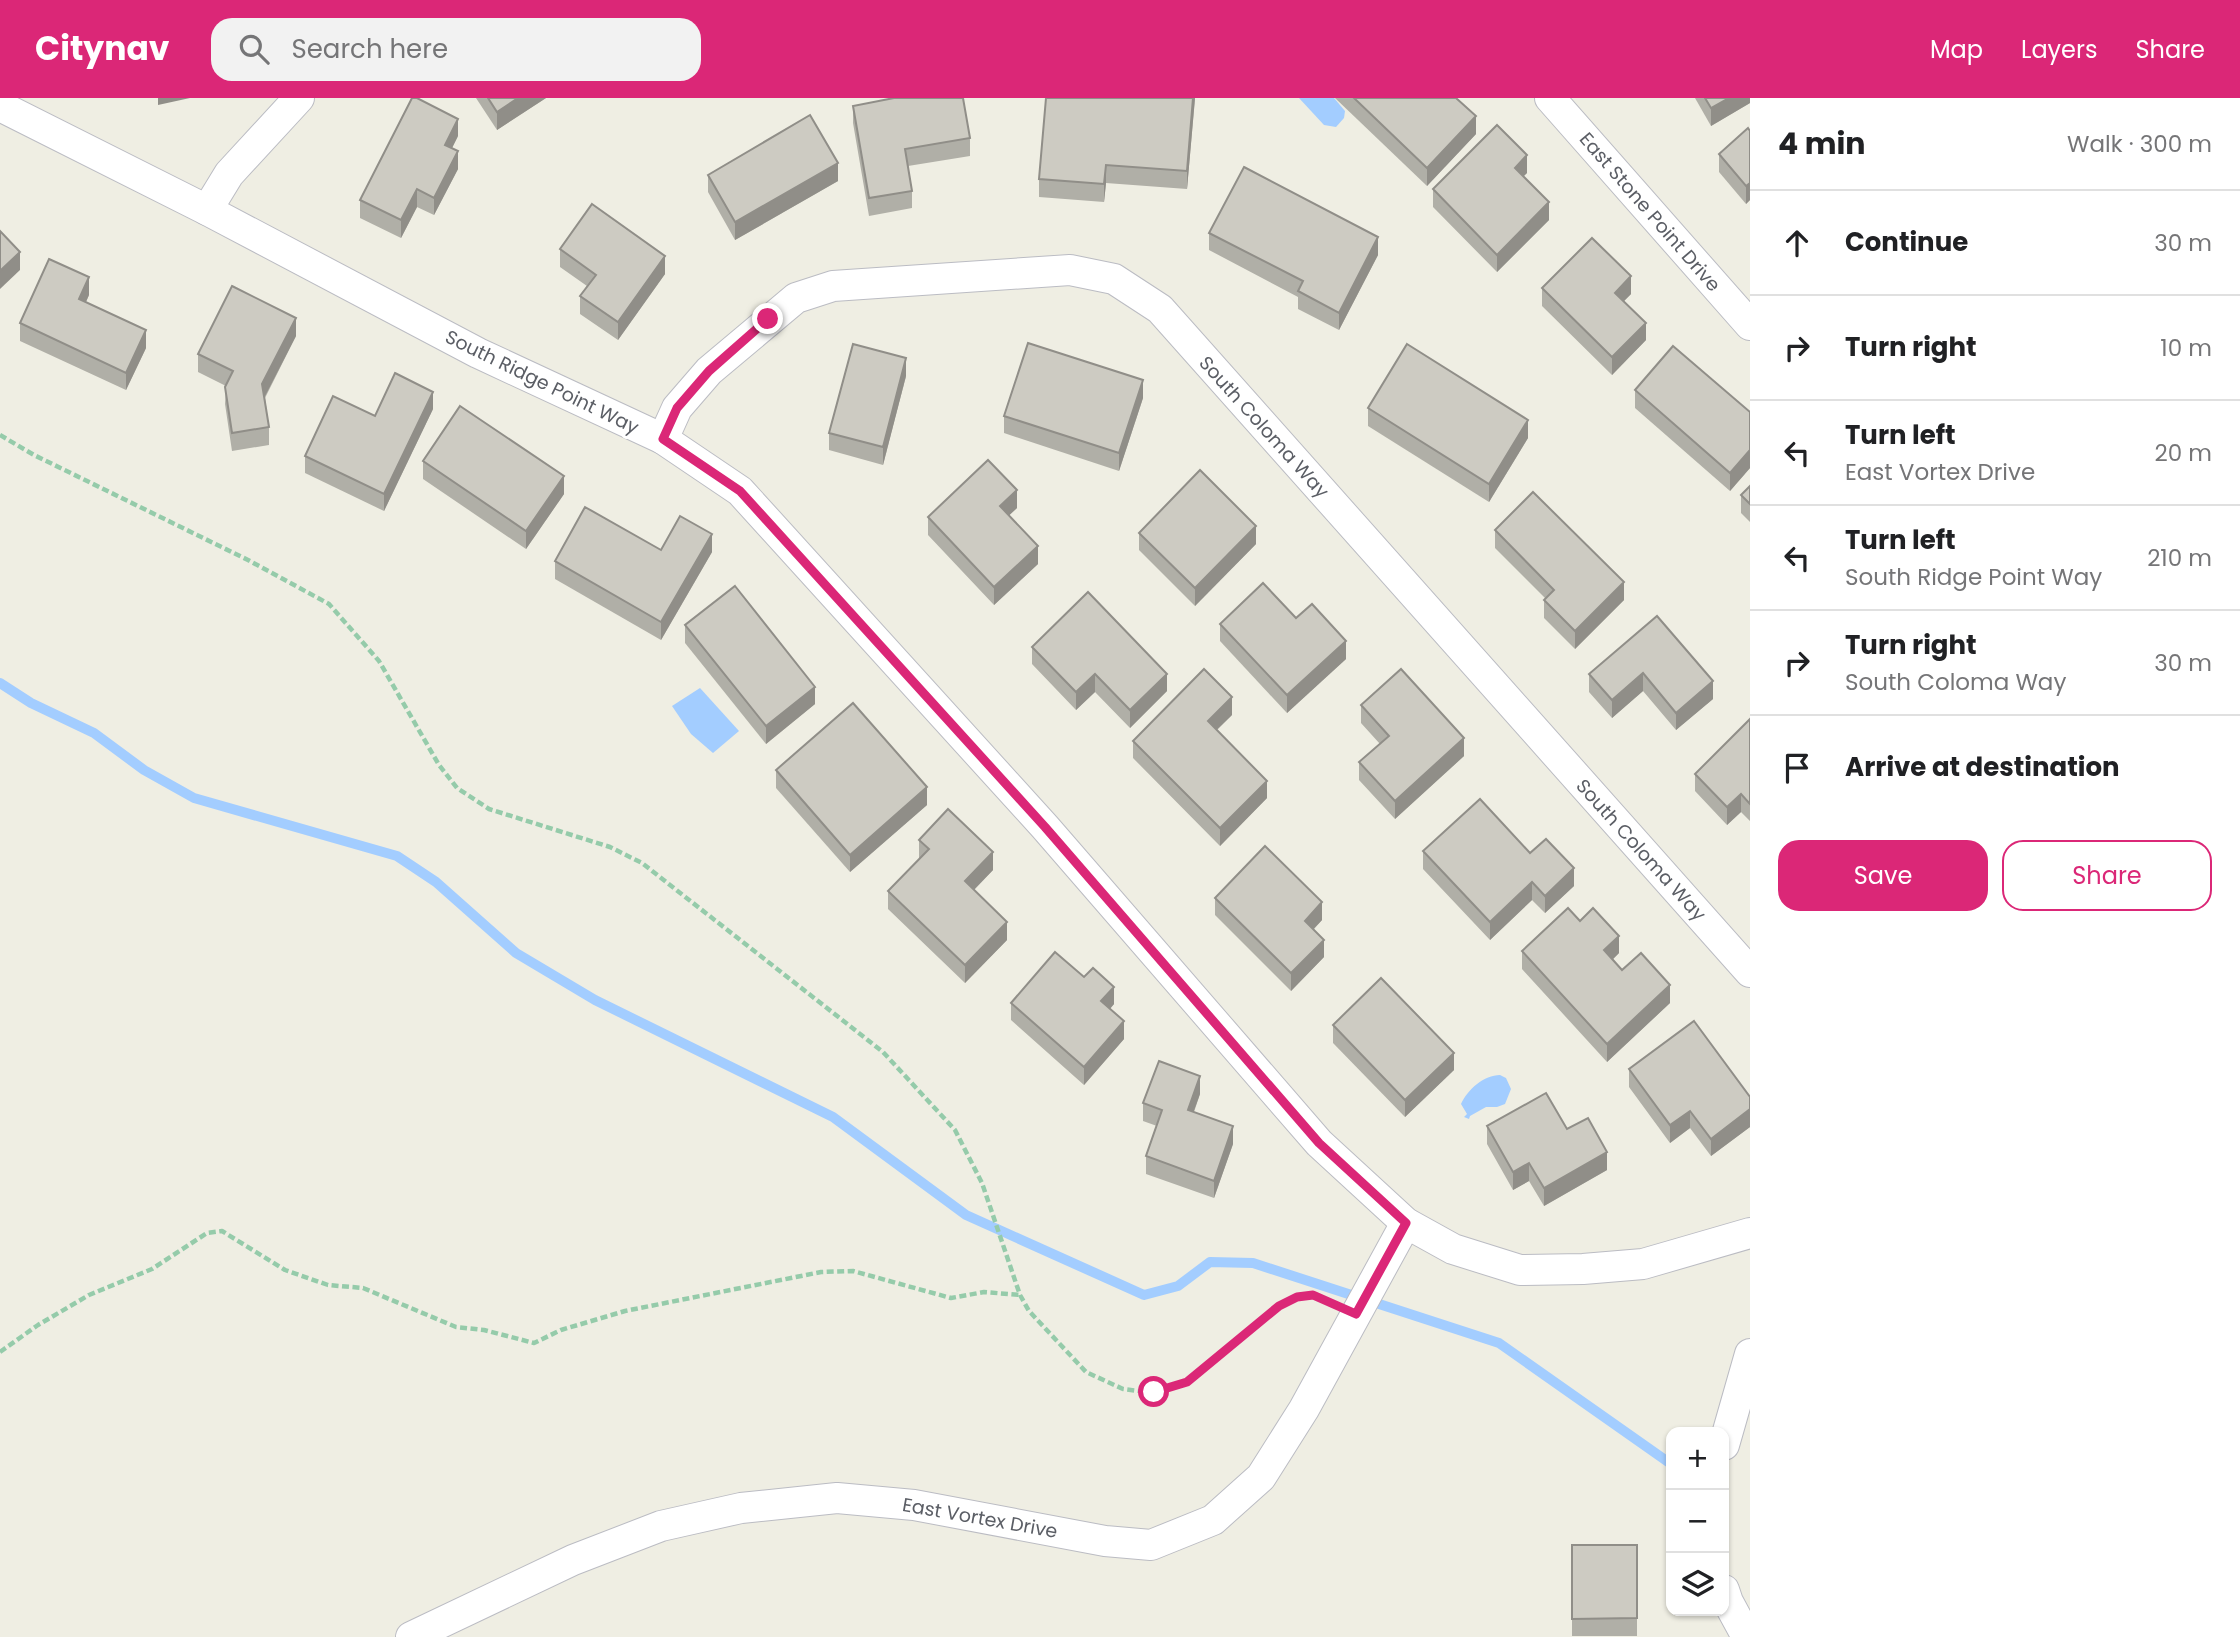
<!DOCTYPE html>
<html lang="en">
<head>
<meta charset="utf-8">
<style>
	body { margin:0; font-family:Poppins,sans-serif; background:#f2f2f2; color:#202124 }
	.controls { position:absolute; right:21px; bottom:21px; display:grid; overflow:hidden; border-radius:14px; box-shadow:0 2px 5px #0004 }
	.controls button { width:63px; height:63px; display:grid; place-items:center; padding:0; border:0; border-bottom:2px solid #e0e0e0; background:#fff; color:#202124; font:35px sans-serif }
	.stop { position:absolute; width:21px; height:21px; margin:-16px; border:5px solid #db2777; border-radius:50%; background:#fff }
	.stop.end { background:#db2777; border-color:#fff; box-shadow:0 2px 7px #0008 }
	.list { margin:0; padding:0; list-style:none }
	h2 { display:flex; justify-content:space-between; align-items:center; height:91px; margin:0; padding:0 28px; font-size:30px }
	h2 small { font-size:23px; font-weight:400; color:#757577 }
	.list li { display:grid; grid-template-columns:46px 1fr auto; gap:21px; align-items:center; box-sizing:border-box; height:105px; padding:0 28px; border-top:2px solid #e0e0e0 }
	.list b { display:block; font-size:26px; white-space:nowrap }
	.list p { margin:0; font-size:23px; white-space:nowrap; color:#757577 }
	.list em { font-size:23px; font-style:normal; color:#757577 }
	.actions { display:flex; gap:14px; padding:21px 28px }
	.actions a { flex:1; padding:16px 0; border:2px solid #db2777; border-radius:21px; text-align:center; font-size:24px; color:#db2777 }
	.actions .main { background:#db2777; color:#fff }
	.icon { flex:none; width:38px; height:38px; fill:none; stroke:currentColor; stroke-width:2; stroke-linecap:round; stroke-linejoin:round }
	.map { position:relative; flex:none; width:1750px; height:1539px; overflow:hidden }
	header { display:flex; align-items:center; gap:42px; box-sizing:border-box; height:98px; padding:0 35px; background:#db2777; color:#fff }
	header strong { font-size:33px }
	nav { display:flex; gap:38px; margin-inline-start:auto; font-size:24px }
	.search { width:490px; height:63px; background:#f2f2f2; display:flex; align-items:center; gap:18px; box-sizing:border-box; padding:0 24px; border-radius:21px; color:#757577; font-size:26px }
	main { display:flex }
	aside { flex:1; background:#fff }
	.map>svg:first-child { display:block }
	.water { fill:#a3cdff }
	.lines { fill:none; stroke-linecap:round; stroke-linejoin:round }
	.stream { stroke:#a3cdff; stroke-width:10 }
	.minor-casing { stroke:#bbbcc3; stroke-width:32 }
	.path { stroke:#95cbaa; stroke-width:4.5; stroke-dasharray:7 3.5; stroke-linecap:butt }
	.minor { stroke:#fff; stroke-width:30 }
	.wall { fill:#b0afa7 }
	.shaded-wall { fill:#908e88 }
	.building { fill:#cdcbc2; stroke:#908e88; stroke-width:2 }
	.route { stroke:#db2777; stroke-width:9 }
	.labels { text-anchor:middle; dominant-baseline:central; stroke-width:6; stroke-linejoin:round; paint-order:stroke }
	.street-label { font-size:19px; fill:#5b5e65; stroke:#fff }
</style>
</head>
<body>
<header>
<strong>Citynav</strong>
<div class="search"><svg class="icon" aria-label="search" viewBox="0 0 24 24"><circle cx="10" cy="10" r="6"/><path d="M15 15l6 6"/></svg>Search here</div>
<nav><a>Map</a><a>Layers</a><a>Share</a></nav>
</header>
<main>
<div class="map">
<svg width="1750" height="1539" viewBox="0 0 1750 1539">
	<rect width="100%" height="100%" fill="#efeee3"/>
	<g class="water">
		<path d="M1299,0H1334L1345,13L1344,20L1336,29L1324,27Z"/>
		<path d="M700,590L739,633L713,655L691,636L672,608Z"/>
		<path d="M1500,977L1506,980L1511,991L1505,1006L1497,1009H1486L1470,1018L1469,1021L1464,1019L1467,1016L1461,1006C1468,991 1484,977 1500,977Z"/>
	</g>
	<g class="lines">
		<path class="stream" d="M0,585L31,605L94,635L144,672L194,700L397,758L436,784L516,855L595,902L833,1019L966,1117L1144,1197L1178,1188L1210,1164L1253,1165L1499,1245L1671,1366"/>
		<g class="minor-casing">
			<g id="minor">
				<path d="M1550,0L1750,227"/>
				<path d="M0,8L207,112L478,255L663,341L740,393L1045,729L1319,1045L1406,1125L1453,1151L1520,1172L1583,1171L1643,1166L1750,1135"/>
				<path d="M207,112L229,76L299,0"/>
				<path d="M663,341L677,310L709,273L796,200L833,188L1070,172L1114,181L1160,211L1750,874"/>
				<path d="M1724,1347L1750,1256"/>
				<path d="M1724,1492L1728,1504L1747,1539"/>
				<path d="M411,1539L573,1462L661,1428L741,1410L837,1400L914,1407L1105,1443L1151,1447L1213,1422L1261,1379L1304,1311L1406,1125"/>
			</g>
		</g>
		<g class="path">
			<path d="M0,337L34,357L248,462L329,506L379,563L439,667L457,690L489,711L610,749L642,765L883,954L955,1032L982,1085L1020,1197L1029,1213L1086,1274L1123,1291L1154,1295L1187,1284L1279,1208L1297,1199L1313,1197L1328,1204"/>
			<path d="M0,1254L38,1227L89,1197L152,1171L207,1135L222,1133L285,1172L328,1187L363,1190L456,1229L484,1232L534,1245L561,1232L625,1213L821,1174L853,1173L951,1200L984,1194L1020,1197"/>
		</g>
		<use href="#minor" class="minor"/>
	</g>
	<g class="wall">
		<path d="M476,0H546L497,32Z"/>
		<path d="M1195,0L1187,91L1106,85L1104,104L1039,99V81Z"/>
		<path d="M1335,0H1456L1476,36L1427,88Z"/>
		<path d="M1695,0H1750V5L1711,28Z"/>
		<path d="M853,8L970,40V58L908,68L912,93V110L869,118L853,25Z"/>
		<path d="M1750,33V102L1746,106L1719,74V56Z"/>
		<path d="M458,38L452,50L458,71L434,117L417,109L401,140L360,120V102Z"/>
		<path d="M1527,75L1523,78L1549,122L1497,174L1433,109V91Z"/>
		<path d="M708,77L838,83L735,142L708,94Z"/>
		<path d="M1209,135L1378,157L1339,232L1298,211V199L1209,152Z"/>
		<path d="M560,151L665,176L618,242L580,216V198L587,188L560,169Z"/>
		<path d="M1542,190L1631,196L1624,203L1646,242L1612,277L1542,208Z"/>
		<path d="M89,197L86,204L146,250L126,292L20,243V225Z"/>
		<path d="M296,238L265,300L269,329V347L232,353L225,306L226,288L198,274V256Z"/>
		<path d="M906,278L883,367L829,352V335Z"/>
		<path d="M1635,292L1750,314V370L1730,393L1635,310Z"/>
		<path d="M1143,300L1119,373L1004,335V318Z"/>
		<path d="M1368,310L1528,340L1489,404L1368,328Z"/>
		<path d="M433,311L384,413L305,375V358L375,318Z"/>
		<path d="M423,363L564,396L526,451L423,381Z"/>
		<path d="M1750,388V424L1741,415V397Z"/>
		<path d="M1017,410L1009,417L1038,466L994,507L928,437V419Z"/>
		<path d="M1495,432L1624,502L1575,551L1544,520V502L1545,500L1495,450Z"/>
		<path d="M1139,435L1256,446L1195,508L1139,452Z"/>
		<path d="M661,452L712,454L661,542L555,481V463Z"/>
		<path d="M1657,518L1713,601L1676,632L1643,593L1612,620L1589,594V576Z"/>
		<path d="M1296,520L1346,561L1287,615L1220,543V526Z"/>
		<path d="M685,527L815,606L766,646L685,545Z"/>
		<path d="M1032,549L1167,593L1130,630L1095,594L1076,612L1032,566Z"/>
		<path d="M1361,607L1464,658L1395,721L1359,682V664L1380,646L1361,625Z"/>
		<path d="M1232,617L1217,632L1267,700L1220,748L1133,660V643Z"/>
		<path d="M1750,621V723L1741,714L1727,727L1695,693V676Z"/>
		<path d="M776,672L927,707L850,774L776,690Z"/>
		<path d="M919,742L993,772L974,792L1007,842L965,885L888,811V793L920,761L919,760Z"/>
		<path d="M1423,753L1530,755L1574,788L1545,815L1532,802L1490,842L1423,771Z"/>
		<path d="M1215,800L1322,822L1314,831L1324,859L1291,893L1215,817Z"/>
		<path d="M1580,823L1619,855L1613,861L1622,872L1670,905L1607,964L1522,871V853Z"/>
		<path d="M1011,905L1114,906L1110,911L1124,941L1084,987L1011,922Z"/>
		<path d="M1333,927L1454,972L1405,1019L1333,945Z"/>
		<path d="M1629,971L1750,999V1029L1711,1058L1690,1030L1670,1045L1629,989Z"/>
		<path d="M1200,996L1194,1014L1233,1046L1214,1100L1146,1076V1058L1157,1028L1143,1023V1005Z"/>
		<path d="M1487,1028L1567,1031L1607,1072L1544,1108L1529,1083L1513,1092L1487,1046Z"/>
		<rect x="1572" y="1447" width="65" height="91"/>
	</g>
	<g class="shaded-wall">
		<path d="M158,0H190L158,7Z"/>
		<path d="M518,0H546L497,32V14Z"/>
		<path d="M1193,0H1195L1187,91V73Z"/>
		<path d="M1729,0H1750V5L1711,28V10Z"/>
		<path d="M1476,18V36L1427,88V70Z"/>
		<path d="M458,21V38L445,64V47Z"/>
		<path d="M458,53V71L434,117V100Z"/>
		<path d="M1527,57V75L1515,87V70Z"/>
		<path d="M838,65V83L735,142V124Z"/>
		<path d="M1106,67V85L1104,104V86Z"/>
		<path d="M1750,85V102L1746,106V88Z"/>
		<path d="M417,91V109L401,140V122Z"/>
		<path d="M1549,104V122L1497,174V157Z"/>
		<path d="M1378,139V157L1339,232V215Z"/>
		<path d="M20,154V172L0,191V173Z"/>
		<path d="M665,158V176L618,242V224Z"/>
		<path d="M1631,178V196L1615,212V195Z"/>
		<path d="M89,179V197L79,219V201Z"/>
		<path d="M296,220V238L262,304V286Z"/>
		<path d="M1646,225V242L1612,277V259Z"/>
		<path d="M146,232V250L126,292V275Z"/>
		<path d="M906,260V278L883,367V349Z"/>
		<path d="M1143,282V300L1119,373V355Z"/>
		<path d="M433,294V311L384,413V396Z"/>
		<path d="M1528,322V340L1489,404V386Z"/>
		<path d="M1750,352V370L1730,393V375Z"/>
		<path d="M564,378V396L526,451V433Z"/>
		<path d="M1017,392V410L1000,426V408Z"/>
		<path d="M1256,428V446L1195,508V490Z"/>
		<path d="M712,436V454L661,542V524Z"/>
		<path d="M1038,448V466L994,507V489Z"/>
		<path d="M1624,484V502L1575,551V533Z"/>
		<path d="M1346,543V561L1287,615V597Z"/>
		<path d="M1643,575V593L1612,620V602Z"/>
		<path d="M1095,576V594L1076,612V594Z"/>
		<path d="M1167,576V593L1130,630V612Z"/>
		<path d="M1713,583V601L1676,632V615Z"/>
		<path d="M815,589V606L766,646V628Z"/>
		<path d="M1232,599V617L1208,640V623Z"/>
		<path d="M1464,640V658L1395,721V703Z"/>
		<path d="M1267,683V700L1220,748V730Z"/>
		<path d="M927,689V707L850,774V757Z"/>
		<path d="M1741,696V714L1727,727V709Z"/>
		<path d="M993,754V772L965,801V783Z"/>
		<path d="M1574,770V788L1545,815V798Z"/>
		<path d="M1532,784V802L1490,842V824Z"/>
		<path d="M1322,804V822L1305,840V823Z"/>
		<path d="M1007,824V842L965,885V867Z"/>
		<path d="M1619,838V855L1604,870V852Z"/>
		<path d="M1324,842V859L1291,893V875Z"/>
		<path d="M1670,887V905L1607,964V946Z"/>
		<path d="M1114,889V906L1101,921V903Z"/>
		<path d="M1124,923V941L1084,987V969Z"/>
		<path d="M1454,955V972L1405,1019V1002Z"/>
		<path d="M1200,978V996L1188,1029V1012Z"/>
		<path d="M1750,1011V1029L1711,1058V1041Z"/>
		<path d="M1690,1013V1030L1670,1045V1027Z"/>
		<path d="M1233,1028V1046L1214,1100V1083Z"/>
		<path d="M1607,1054V1072L1544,1108V1090Z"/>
		<path d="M1529,1065V1083L1513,1092V1074Z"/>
	</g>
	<g class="building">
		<path d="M412,0H417L458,21L445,47L458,53L434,100L417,91L401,122L360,102Z"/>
		<path d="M488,0H518L497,14Z"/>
		<path d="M894,0H963L970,40L905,51L912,93L869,100L853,8Z"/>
		<path d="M1046,0H1193L1187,73L1106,67L1104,86L1039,81Z"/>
		<path d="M1354,0H1456L1476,18L1427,70Z"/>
		<path d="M1705,0H1729L1711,10Z"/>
		<path d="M810,17L838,65L735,124L708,77Z"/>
		<path d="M1497,27L1527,57L1515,70L1549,104L1497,157L1433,91Z"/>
		<path d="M1748,30L1750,33V85L1746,88L1719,56Z"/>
		<path d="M1244,69L1378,139L1339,215L1298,193L1303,183L1209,135Z"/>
		<path d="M592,106L665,158L618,224L580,198L596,177L560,151Z"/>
		<path d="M0,133L20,154L0,173Z"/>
		<path d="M1592,140L1631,178L1615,195L1646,225L1612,259L1542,190Z"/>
		<path d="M49,161L89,179L79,201L146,232L126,275L20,225Z"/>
		<path d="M232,188L296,220L262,286L269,329L232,335L225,289L233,273L198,256Z"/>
		<path d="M1028,245L1143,282L1119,355L1004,318Z"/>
		<path d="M853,246L906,260L883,349L829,335Z"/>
		<path d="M1407,246L1528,322L1489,386L1368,310Z"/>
		<path d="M1673,248L1750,314V352L1730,375L1635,292Z"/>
		<path d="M395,275L433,294L384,396L305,358L333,298L375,318Z"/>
		<path d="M460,308L564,378L526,433L423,363Z"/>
		<path d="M988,362L1017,392L1000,408L1038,448L994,489L928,419Z"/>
		<path d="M1200,372L1256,428L1195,490L1139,435Z"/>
		<path d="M1750,388V406L1741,397Z"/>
		<path d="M1533,394L1624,484L1575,533L1544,502L1554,492L1495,432Z"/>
		<path d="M585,409L661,452L680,418L712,436L661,524L555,463Z"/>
		<path d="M1263,485L1296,520L1312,506L1346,543L1287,597L1220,526Z"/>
		<path d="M735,488L815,589L766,628L685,527Z"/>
		<path d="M1088,494L1167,576L1130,612L1095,576L1076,594L1032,549Z"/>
		<path d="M1657,518L1713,583L1676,615L1643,575L1612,602L1589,576Z"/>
		<path d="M1204,571L1232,599L1208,623L1267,683L1220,730L1133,643Z"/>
		<path d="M1401,571L1464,640L1395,703L1359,664L1389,638L1361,607Z"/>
		<path d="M853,605L927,689L850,757L776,672Z"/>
		<path d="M1750,621V706L1741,696L1727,709L1695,676Z"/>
		<path d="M1480,701L1530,755L1546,741L1574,770L1545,798L1532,784L1490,824L1423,753Z"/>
		<path d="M948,711L993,754L965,783L1007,824L965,867L888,793L929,751L919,742Z"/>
		<path d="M1265,748L1322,804L1305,823L1324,842L1291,875L1215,800Z"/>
		<path d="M1568,810L1580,823L1593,810L1619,838L1604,852L1622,872L1641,855L1670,887L1607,946L1522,853Z"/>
		<path d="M1055,854L1084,879L1093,870L1114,889L1101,903L1124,923L1084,969L1011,905Z"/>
		<path d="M1381,880L1454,955L1405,1002L1333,927Z"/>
		<path d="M1694,923L1750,999V1011L1711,1041L1690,1013L1670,1027L1629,971Z"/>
		<path d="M1159,963L1200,978L1188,1012L1233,1028L1214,1083L1146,1058L1162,1012L1143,1005Z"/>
		<path d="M1546,995L1567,1031L1588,1020L1607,1054L1544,1090L1529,1065L1513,1074L1487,1028Z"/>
		<path d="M1572,1447H1637V1520L1572,1521Z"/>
	</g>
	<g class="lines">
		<path class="route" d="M768,221L709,273L677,310L663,341L740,393L1045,729L1319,1045L1406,1125L1356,1216L1313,1197L1297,1199L1279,1208L1187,1284L1154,1294"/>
	</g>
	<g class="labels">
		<g class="street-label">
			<text transform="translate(1650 114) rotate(49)">East Stone Point Drive</text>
			<text transform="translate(542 284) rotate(26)">South Ridge Point Way</text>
			<text transform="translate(1264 329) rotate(48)">South Coloma Way</text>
			<text transform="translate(1641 752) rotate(48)">South Coloma Way</text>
			<text transform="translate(980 1420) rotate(10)">East Vortex Drive</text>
		</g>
	</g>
</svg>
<div class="controls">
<button>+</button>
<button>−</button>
<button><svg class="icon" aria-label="layers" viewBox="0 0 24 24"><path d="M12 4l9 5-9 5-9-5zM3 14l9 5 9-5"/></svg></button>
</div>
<div class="stop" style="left:1154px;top:1294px"></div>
<div class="stop end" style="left:768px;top:221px"></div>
</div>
<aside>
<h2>4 min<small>Walk · 300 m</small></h2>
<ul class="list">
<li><svg class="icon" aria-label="ahead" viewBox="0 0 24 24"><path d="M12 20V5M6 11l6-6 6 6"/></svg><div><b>Continue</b></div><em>30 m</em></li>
<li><svg class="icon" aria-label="right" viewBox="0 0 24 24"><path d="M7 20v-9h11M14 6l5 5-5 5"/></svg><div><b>Turn right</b></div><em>10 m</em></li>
<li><svg class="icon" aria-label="left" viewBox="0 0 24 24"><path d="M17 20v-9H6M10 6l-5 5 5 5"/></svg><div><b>Turn left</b><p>East Vortex Drive</p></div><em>20 m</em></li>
<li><svg class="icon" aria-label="left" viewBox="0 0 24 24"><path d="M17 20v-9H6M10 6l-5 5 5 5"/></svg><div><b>Turn left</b><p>South Ridge Point Way</p></div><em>210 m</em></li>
<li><svg class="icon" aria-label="right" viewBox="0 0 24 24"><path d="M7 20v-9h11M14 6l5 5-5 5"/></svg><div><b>Turn right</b><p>South Coloma Way</p></div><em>30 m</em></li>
<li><svg class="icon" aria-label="arrive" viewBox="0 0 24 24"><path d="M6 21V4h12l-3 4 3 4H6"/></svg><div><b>Arrive at destination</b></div></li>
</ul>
<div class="actions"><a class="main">Save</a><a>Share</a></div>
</aside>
</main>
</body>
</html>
